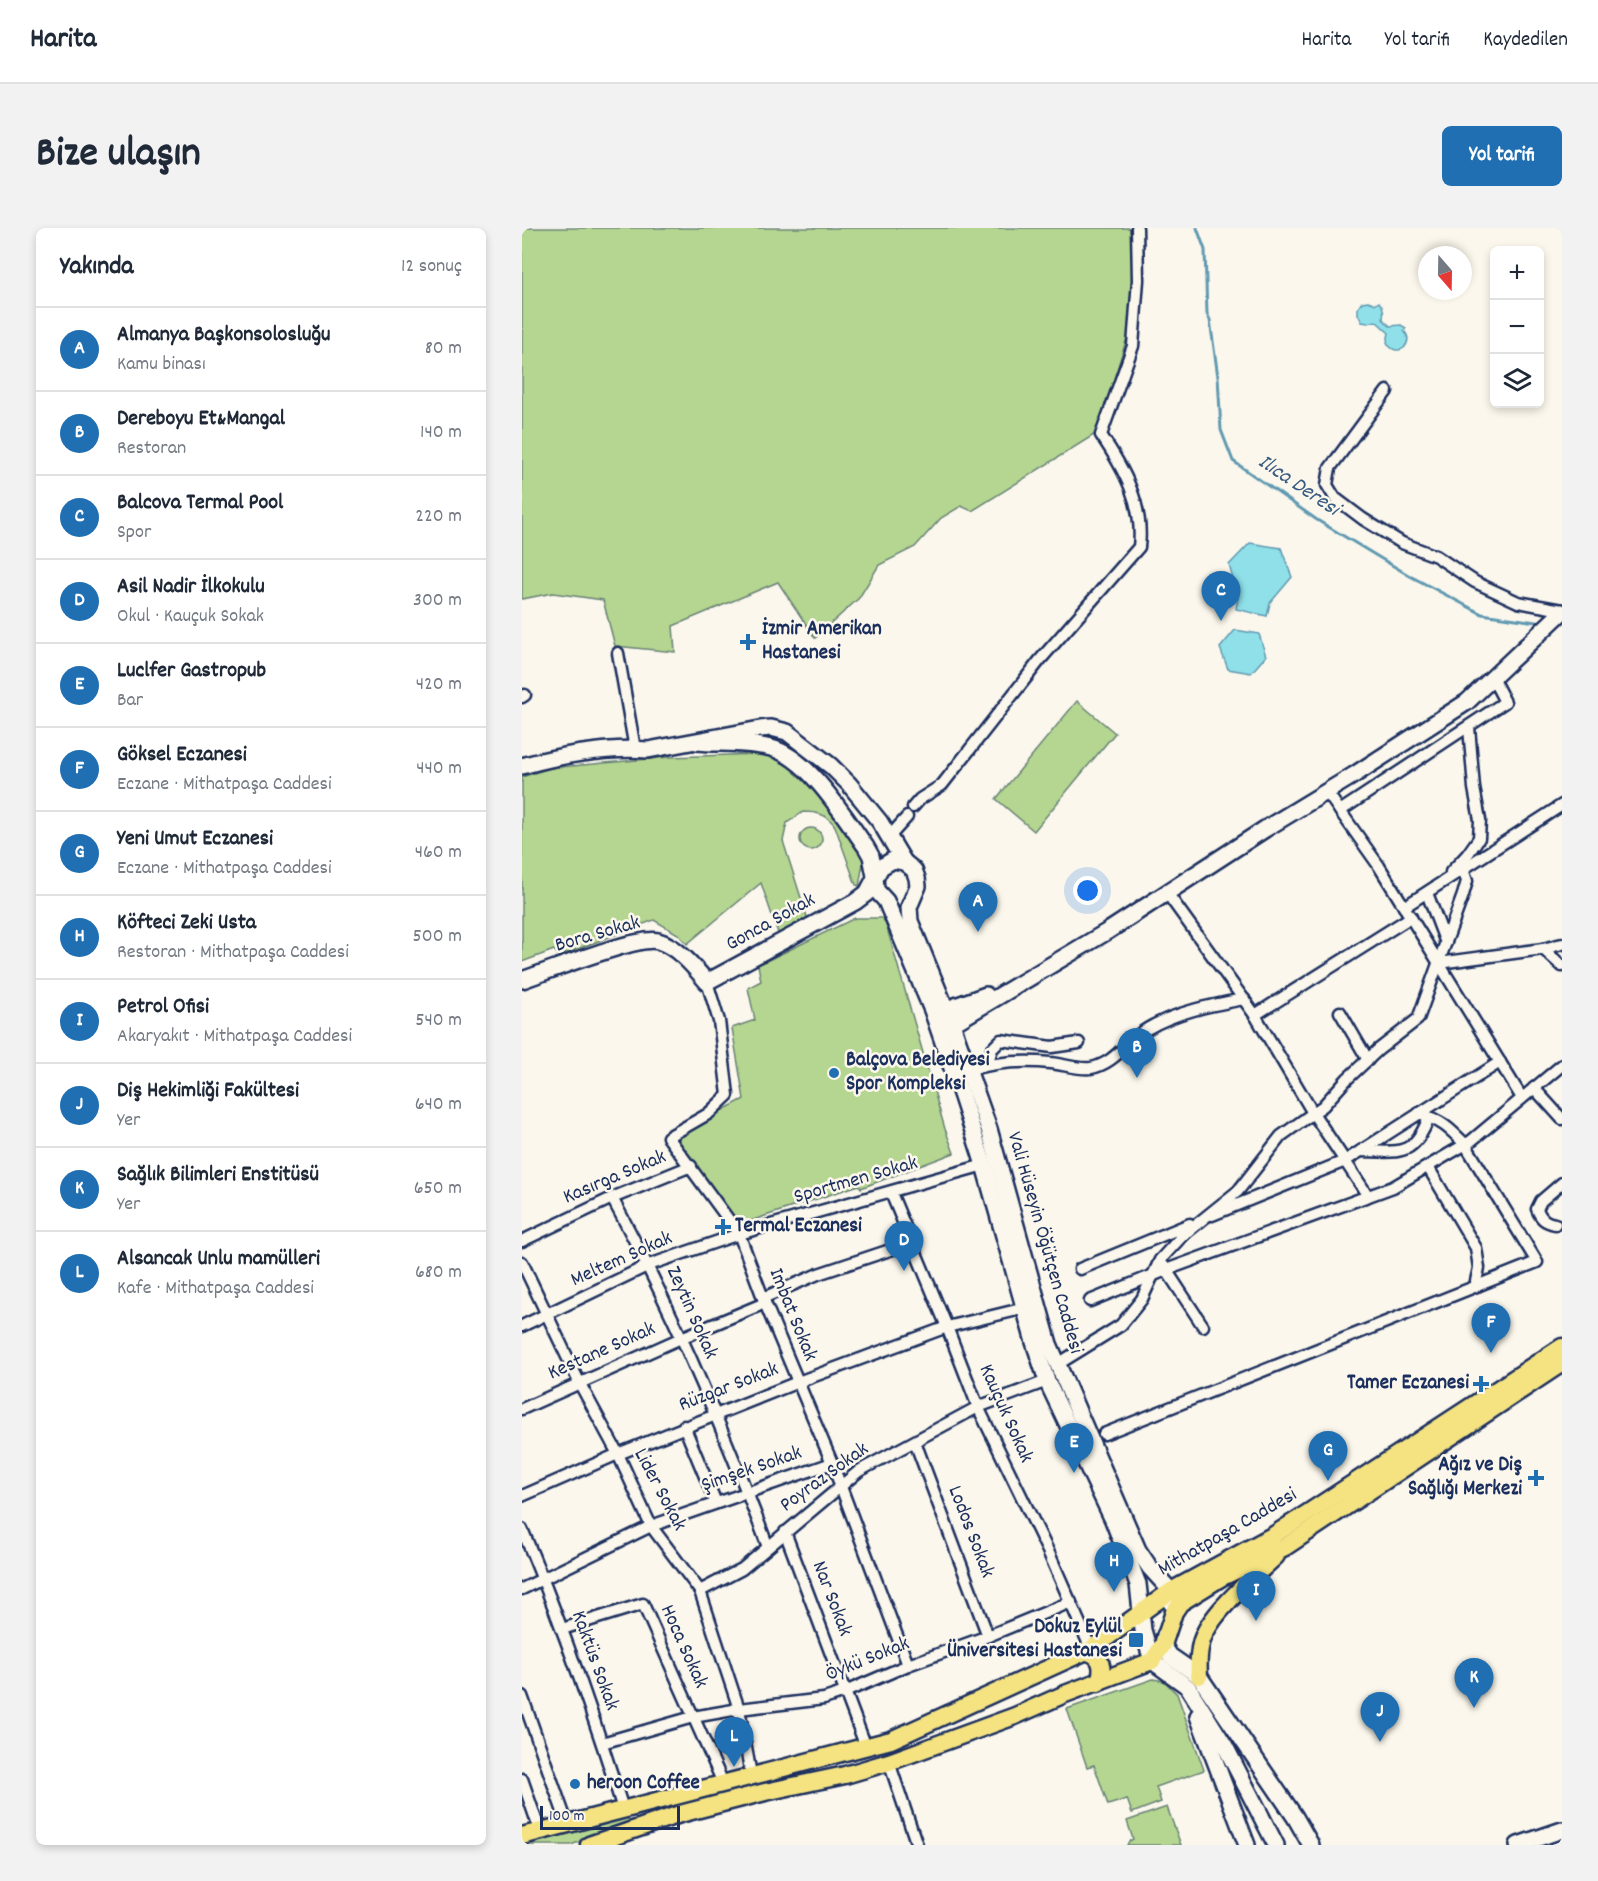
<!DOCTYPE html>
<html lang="tr">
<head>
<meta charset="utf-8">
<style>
	body { margin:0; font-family:Dekko,sans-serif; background:#f2f2f3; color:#1f2937 }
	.controls { position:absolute; right:18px; top:18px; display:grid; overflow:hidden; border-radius:9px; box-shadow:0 3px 9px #0003 }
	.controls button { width:54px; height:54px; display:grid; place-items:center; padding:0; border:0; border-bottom:2px solid #e0e1e3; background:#fff; color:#1f2937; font:30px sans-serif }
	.compass { position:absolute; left:896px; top:18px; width:54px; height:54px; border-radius:50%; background:#fff; box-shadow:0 3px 9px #0003; rotate:160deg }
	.scale { position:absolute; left:18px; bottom:15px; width:140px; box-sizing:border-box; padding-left:6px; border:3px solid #1b2f5e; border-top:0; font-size:16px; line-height:21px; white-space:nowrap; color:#1b2f5e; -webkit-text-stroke:4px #fbf7ec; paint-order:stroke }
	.you { position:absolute; left:566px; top:663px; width:21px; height:21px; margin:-15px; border:4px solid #fff; border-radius:50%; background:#1a73e8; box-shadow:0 0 0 9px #1a73e833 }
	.badge { display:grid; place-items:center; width:39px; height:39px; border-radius:50%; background:#1f6fb2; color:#fff; font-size:20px; font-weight:700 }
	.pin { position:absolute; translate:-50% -50px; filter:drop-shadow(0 2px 3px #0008) }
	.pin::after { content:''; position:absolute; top:32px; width:21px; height:18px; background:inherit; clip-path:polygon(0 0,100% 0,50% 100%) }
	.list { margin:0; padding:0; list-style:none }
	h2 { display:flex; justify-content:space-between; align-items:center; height:78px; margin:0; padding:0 24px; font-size:26px }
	h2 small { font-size:20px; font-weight:400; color:#747a83 }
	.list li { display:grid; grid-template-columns:39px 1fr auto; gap:18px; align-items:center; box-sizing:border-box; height:84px; padding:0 24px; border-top:2px solid #e0e1e3 }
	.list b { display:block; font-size:22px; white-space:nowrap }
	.list p { margin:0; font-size:20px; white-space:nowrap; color:#747a83 }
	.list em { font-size:20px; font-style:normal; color:#747a83 }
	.icon { flex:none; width:33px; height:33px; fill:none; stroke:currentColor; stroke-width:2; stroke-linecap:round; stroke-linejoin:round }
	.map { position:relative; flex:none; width:1040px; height:1617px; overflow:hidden; border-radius:9px }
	header { display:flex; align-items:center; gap:36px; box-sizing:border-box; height:84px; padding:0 30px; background:#fff; border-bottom:2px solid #e0e1e3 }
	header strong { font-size:28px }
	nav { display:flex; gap:33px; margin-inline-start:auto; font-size:21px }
	.intro { display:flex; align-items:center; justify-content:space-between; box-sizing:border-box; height:144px; padding:0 36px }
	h1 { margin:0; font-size:42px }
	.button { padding:15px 27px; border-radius:9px; background:#1f6fb2; color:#fff; font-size:21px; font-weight:700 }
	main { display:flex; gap:36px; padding:0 36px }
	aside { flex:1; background:#fff; border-radius:9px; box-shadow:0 3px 9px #0003 }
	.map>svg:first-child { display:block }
	.green { fill:#b5d690; stroke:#688277; stroke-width:1.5 }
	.water { fill:#8fe0e9; stroke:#6199b1; stroke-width:1.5 }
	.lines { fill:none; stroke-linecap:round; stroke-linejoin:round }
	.stream { stroke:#6199b1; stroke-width:3 }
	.street-casing { stroke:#1b2f5e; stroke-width:15 }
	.secondary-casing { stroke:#1b2f5e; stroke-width:20 }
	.primary-casing { stroke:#1b2f5e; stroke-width:21 }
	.street { stroke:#fbf7ec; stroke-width:10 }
	.secondary { stroke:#fbf7ec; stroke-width:15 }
	.primary { stroke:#f5e382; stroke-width:16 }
	.poi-dot { fill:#1f6fb2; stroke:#fbf7ec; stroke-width:2 }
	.labels { text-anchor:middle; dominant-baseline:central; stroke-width:5; stroke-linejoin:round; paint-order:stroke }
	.poi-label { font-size:21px; font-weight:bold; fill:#1b2f5e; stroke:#fbf7ec; text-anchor:start }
	.street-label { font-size:21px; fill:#1b2f5e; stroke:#fbf7ec }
	.water-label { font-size:22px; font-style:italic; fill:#385b81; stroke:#fbf7ec }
</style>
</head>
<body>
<header>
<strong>Harita</strong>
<nav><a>Harita</a><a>Yol tarifi</a><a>Kaydedilen</a></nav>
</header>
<div class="intro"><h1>Bize ulaşın</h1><a class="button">Yol tarifi</a></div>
<main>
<aside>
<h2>Yakında<small>12 sonuç</small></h2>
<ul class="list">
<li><span class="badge">A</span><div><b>Almanya Başkonsolosluğu</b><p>Kamu binası</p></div><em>80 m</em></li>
<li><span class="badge">B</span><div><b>Dereboyu Et&amp;Mangal</b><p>Restoran</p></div><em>140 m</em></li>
<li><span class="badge">C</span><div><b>Balcova Termal Pool</b><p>Spor</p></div><em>220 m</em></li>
<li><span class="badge">D</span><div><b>Asil Nadir İlkokulu</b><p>Okul · Kauçuk Sokak</p></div><em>300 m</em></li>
<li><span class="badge">E</span><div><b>Luclfer Gastropub</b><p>Bar</p></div><em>420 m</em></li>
<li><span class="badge">F</span><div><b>Göksel Eczanesi</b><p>Eczane · Mithatpaşa Caddesi</p></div><em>440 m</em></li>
<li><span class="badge">G</span><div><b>Yeni Umut Eczanesi</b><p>Eczane · Mithatpaşa Caddesi</p></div><em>460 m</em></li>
<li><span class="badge">H</span><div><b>Köfteci Zeki Usta</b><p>Restoran · Mithatpaşa Caddesi</p></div><em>500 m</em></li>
<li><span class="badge">I</span><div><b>Petrol Ofisi</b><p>Akaryakıt · Mithatpaşa Caddesi</p></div><em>540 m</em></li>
<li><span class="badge">J</span><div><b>Diş Hekimliği Fakültesi</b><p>Yer</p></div><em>640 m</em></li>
<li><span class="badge">K</span><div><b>Sağlık Bilimleri Enstitüsü</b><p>Yer</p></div><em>650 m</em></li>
<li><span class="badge">L</span><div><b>Alsancak Unlu mamülleri</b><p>Kafe · Mithatpaşa Caddesi</p></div><em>680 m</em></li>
</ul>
</aside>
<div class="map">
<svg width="1040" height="1617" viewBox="0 0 1040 1617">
	<rect width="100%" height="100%" fill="#fbf7ec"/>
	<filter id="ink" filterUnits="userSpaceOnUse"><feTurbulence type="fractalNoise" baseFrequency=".0167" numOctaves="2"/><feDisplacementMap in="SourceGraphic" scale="12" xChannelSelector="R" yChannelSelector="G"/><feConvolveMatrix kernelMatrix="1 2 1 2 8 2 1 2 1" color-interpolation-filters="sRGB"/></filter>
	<g filter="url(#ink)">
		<g class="green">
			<path d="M0,0H608L611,24L610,94L575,205L450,283L439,278L419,290L393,319L357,337L337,370L293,410L256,354L151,398L153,424L93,418L81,372L31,365L0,371Z"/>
			<path d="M555,473L593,505L512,603L474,571Z"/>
			<path d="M238,526L258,530L283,550L334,615L342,630L337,658L334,657L313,598C305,586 295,584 281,584L265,595L261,613L286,692L257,708L239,655L165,716L156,706L132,692L37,728L32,722L0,734V549L28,540L148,529Z"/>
			<circle cx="289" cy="611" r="11"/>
			<path d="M333,690H362L423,901L432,925L339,960L337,957L216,997L149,909L222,871L210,800L233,792L226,760L239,753L236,737Z"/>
			<path d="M631,1451L642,1453L655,1466L682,1542L634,1559L639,1574L610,1585L605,1571L586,1577L572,1537L565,1539L545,1481Z"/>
			<path d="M645,1579L659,1617H605L607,1613L611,1611L605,1593Z"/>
			<path d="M105,1589L108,1594L49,1617H0V1614Z"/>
		</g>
		<g class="water">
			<path d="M846,73L854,76L857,74C862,79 862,84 861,91L868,98L879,97L884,100L882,103C887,108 887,114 882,120C876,124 868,122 865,114L867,105L854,93L846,95L840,94L836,86V80L840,74Z"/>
			<path d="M728,315L759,320L770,349L748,375L745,388L714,381L716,369L707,337Z"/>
			<path d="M713,402L737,406L744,428L729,445L706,441L698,420Z"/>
		</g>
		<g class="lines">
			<path class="stream" d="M675,0L683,22L685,86L688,92L696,149L699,202L711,233L795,292L888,348L960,386L1021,395"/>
			<g class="street-casing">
				<g id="street">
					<path d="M865,163L808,240L805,257L813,270L841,291L880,315L914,328L953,354L996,374L1040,382"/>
					<path d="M96,425L113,521"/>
					<path d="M0,469L3,467"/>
					<path d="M804,563L857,638L1000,870"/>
					<path d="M391,579L398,571L420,557L518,432L617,319C622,277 602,241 579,207L611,118L616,52L615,0"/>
					<path d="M818,583L983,474L971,451"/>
					<path d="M368,608L385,589"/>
					<path d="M929,644L945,627L957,610L958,592L952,560L947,499"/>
					<path d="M645,665L733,787L791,885L823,933L978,834"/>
					<path d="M905,665L924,715"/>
					<path d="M882,679L1040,577"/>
					<path d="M1021,721L1040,716"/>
					<path d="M917,735L1021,721L1040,738"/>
					<path d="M185,754L197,793L206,867L186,886L146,909L217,1006L243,1075L310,1235L386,1437"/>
					<path d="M818,784L846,832"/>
					<path d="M733,787L889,689"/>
					<path d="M465,837L470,821L479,812L530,819L557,815"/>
					<path d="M446,842C474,834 500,832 528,835C540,836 559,842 569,840C594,835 604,813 625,801C653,784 690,777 722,771"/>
					<path d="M1012,860L1040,891"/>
					<path d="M839,923C877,924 892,929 907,889"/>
					<path d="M906,939L954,1020L957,1040L954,1053L957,1057"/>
					<path d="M369,965L425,1099L456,1179L526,1323L569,1421"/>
					<path d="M90,970C151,1082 201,1200 246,1319"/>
					<path d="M690,987L823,933L846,968"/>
					<path d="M1033,996C1023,994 1019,991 1015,981L1019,973L1040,955"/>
					<path d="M0,1013L90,970L169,938"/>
					<path d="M0,1034L58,1156L96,1226L129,1298L178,1363L217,1481L229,1547"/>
					<path d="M641,1037L681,1098"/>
					<path d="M558,1041L668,996"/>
					<path d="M241,1070L296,1046L389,1015"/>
					<path d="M568,1073L644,1042L871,959L949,913L1040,837"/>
					<path d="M0,1098L127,1037L217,1006L462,937"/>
					<path d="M536,1136L599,1097L620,1071L638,1032L660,1008L716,963L759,908L801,878L825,851L856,822L896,791L941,667L945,653L941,641"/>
					<path d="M0,1181L159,1110L243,1075"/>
					<path d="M162,1198L194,1275"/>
					<path d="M582,1206L1015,1034L943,916C927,900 920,893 897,885"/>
					<path d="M393,1214L466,1408"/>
					<path d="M0,1268L96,1226L276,1154L425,1099L503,1080"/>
					<path d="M0,1301C39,1392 71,1486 101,1581"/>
					<path d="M263,1304L344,1519"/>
					<path d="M0,1361L129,1298L310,1235"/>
					<path d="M178,1363L220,1341L337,1243L456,1179L525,1153"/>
					<path d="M40,1401L121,1376L201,1555"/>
					<path d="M0,1468L45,1595"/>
					<path d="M80,1515L171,1489L217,1481L302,1471L323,1464L386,1437L466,1408L549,1374"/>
					<path d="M367,1534L395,1617"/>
					<path d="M0,1551L18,1603"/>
				</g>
			</g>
			<g class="secondary-casing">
				<g id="secondary">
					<path d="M174,514C199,516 224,514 249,520C286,529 322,588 344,619L349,628L353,648L354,662L364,673L410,782L440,869L462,937L512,1114L525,1153L591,1292L616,1356L621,1402L630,1433L666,1459L703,1518L754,1617"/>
					<path d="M0,538C40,527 85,519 126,522L238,501L249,500L265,504L309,538L327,556L358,594L382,634"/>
					<path d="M0,752C24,744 117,707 136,713C155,718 173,740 185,754L333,674L345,665L359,639L371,632L382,634L392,642L395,650L396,658L387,679L388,693L430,796L467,901L527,1116L616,1322L628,1340L649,1363V1375"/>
					<path d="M425,781L464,767"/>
					<path d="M430,796L586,703L743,601L832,547L945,474L1040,384"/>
					<path d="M643,1407L641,1417L648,1428L677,1448L773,1589L789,1617"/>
					<path d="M676,1488L725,1617"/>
					<path d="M996,1617L1040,1602"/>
				</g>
			</g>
			<g class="primary-casing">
				<g id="primary">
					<path d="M562,1423C580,1426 583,1440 576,1455"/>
					<path d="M677,1448C676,1434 676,1420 682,1407C693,1381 733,1348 754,1328"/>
					<path d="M0,1608L369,1512L569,1421L649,1363L752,1307L1040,1119"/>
					<path d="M67,1617L158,1586L243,1564L323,1547L367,1534L493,1488L543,1466L630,1433L641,1417L652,1384L658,1375L700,1349L763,1319L1040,1135"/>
				</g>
			</g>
			<use href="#street" class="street"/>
			<use href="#secondary" class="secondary"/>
			<use href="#primary" class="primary"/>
		</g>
	</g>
	<g class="poi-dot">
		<path d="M223 405h6v6h6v6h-6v6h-6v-6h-6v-6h6z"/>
		<circle cx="312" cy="845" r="6"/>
		<path d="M198 990h6v6h6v6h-6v6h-6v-6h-6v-6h6z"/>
		<path d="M956 1147h6v6h6v6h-6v6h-6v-6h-6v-6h6z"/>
		<path d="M1011 1241h6v6h6v6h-6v6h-6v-6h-6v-6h6z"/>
		<rect x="606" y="1404" width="16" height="16" rx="3"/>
		<circle cx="53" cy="1556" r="6"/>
	</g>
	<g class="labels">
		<g class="poi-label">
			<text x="240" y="402">İzmir Amerikan<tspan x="240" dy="24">Hastanesi</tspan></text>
			<text x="324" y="833">Balçova Belediyesi<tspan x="324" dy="24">Spor Kompleksi</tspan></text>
			<text x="213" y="999">Termal Eczanesi</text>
			<text x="947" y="1156" text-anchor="end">Tamer Eczanesi</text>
			<text x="1000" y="1238" text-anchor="end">Ağız ve Diş<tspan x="1000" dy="24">Sağlığı Merkezi</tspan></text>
			<text x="600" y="1400" text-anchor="end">Dokuz Eylül<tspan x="600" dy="24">Üniversitesi Hastanesi</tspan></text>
			<text x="65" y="1556">heroon Coffee</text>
		</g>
		<g class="street-label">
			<text transform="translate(249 695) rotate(-29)">Gonca Sokak</text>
			<text transform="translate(76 707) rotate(-16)">Bora Sokak</text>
			<text transform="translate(93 950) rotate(-23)">Kasırga Sokak</text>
			<text transform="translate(334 953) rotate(-16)">Sportmen Sokak</text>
			<text transform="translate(522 1015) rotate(74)">Vali Hüseyin Öğütçen Caddesi</text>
			<text transform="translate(100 1032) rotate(-24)">Meltem Sokak</text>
			<text transform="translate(169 1085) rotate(66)">Zeytin Sokak</text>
			<text transform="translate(270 1087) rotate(68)">Imbat Sokak</text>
			<text transform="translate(80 1124) rotate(-24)">Kestane Sokak</text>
			<text transform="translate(207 1160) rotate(-21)">Rüzgar Sokak</text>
			<text transform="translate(483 1186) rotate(66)">Kauçuk Sokak</text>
			<text transform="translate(230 1242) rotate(-19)">Şimşek Sokak</text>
			<text transform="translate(303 1250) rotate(-36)">Poyraz Sokak</text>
			<text transform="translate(137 1262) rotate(62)">Lider Sokak</text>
			<text transform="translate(448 1304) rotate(69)">Lodos Sokak</text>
			<text transform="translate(706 1305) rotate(-30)">Mithatpaşa Caddesi</text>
			<text transform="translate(309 1371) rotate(69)">Nar Sokak</text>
			<text transform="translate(161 1419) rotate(66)">Hoca Sokak</text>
			<text transform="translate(346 1432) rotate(-22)">Öykü Sokak</text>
			<text transform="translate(72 1433) rotate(70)">Kaktüs Sokak</text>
		</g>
		<g class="water-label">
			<text transform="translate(776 258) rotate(34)">Ilıca Deresi</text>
		</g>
	</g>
</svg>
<div class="controls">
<button>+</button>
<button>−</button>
<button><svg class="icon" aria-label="layers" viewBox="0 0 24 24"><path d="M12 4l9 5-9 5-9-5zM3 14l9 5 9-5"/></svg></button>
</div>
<svg class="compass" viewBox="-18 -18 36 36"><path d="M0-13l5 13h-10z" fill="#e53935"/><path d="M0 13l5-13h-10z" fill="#747a83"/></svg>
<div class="scale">100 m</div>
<div class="you"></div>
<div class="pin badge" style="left:456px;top:704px">A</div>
<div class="pin badge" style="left:615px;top:850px">B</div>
<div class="pin badge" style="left:699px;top:393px">C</div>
<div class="pin badge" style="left:382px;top:1043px">D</div>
<div class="pin badge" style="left:552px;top:1245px">E</div>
<div class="pin badge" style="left:969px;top:1125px">F</div>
<div class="pin badge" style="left:806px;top:1253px">G</div>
<div class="pin badge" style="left:592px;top:1364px">H</div>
<div class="pin badge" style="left:734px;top:1393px">I</div>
<div class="pin badge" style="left:858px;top:1514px">J</div>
<div class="pin badge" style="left:952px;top:1480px">K</div>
<div class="pin badge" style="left:212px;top:1539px">L</div>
</div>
</main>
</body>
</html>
